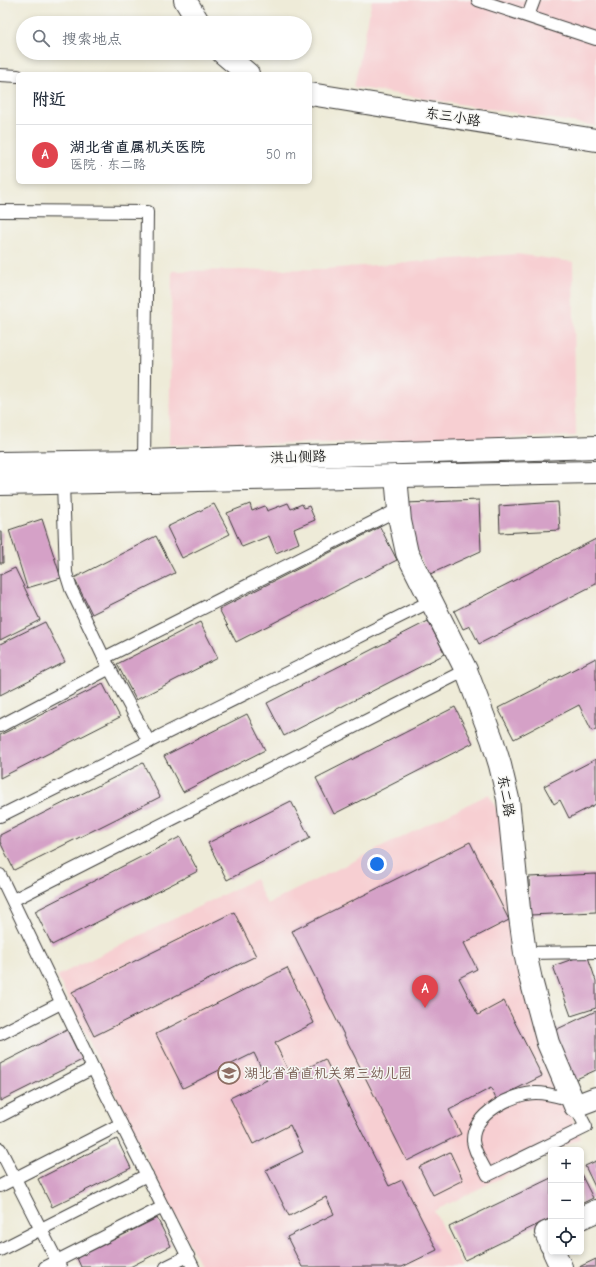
<!DOCTYPE html>
<html lang="zh">
<head>
<meta charset="utf-8">
<style>
	body { margin:0; font-family:"Comic Neue","LXGW WenKai TC",sans-serif; background:#f6f6f7; color:#1f2937 }
	.controls { position:absolute; right:12px; bottom:12px; display:grid; overflow:hidden; border-radius:6px; box-shadow:0 2px 6px #0003 }
	.controls button { width:36px; height:36px; display:grid; place-items:center; padding:0; border:0; border-bottom:1px solid #e0e1e3; background:#fff; color:#1f2937; font:20px sans-serif }
	.you { position:absolute; left:377px; top:864px; width:14px; height:14px; margin:-10px; border:3px solid #fff; border-radius:50%; background:#1a73e8; box-shadow:0 0 0 6px #1a73e833 }
	.badge { display:grid; place-items:center; width:26px; height:26px; border-radius:50%; background:#1f6fb2; color:#fff; font-size:13px; font-weight:700 }
	.pin { position:absolute; translate:-50% -33px; filter:drop-shadow(0 1px 2px #0008) }
	.pin::after { content:''; position:absolute; top:21px; width:14px; height:12px; background:inherit; clip-path:polygon(0 0,100% 0,50% 100%) }
	.list { margin:0; padding:0; list-style:none }
	h2 { display:flex; justify-content:space-between; align-items:center; height:52px; margin:0; padding:0 16px; font-size:17px }
	h2 small { font-size:13px; font-weight:400; color:#747a83 }
	.list li { display:grid; grid-template-columns:26px 1fr auto; gap:12px; align-items:center; box-sizing:border-box; height:60px; padding:0 16px; border-top:1px solid #e0e1e3 }
	.list b { display:block; font-size:15px; white-space:nowrap }
	.list p { margin:0; font-size:13px; white-space:nowrap; color:#747a83 }
	.list em { font-size:13px; font-style:normal; color:#747a83 }
	.icon { flex:none; width:22px; height:22px; fill:none; stroke:currentColor; stroke-width:2; stroke-linecap:round; stroke-linejoin:round }
	.map { position:relative; flex:none; width:596px; height:1267px; overflow:hidden }
	.search { position:absolute; background:#fff; box-shadow:0 2px 6px #0003; left:16px; top:16px; width:296px; height:44px; display:flex; align-items:center; gap:10px; box-sizing:border-box; padding:0 14px; border-radius:22px; color:#747a83; font-size:15px }
	.panel { position:absolute; background:#fff; box-shadow:0 2px 6px #0003; left:16px; top:72px; width:296px; height:112px; border-radius:6px }
	.map>svg:first-child { display:block }
	.built { fill:#f7cfd2 }
	.building { fill:#d5a1c7 }
	.lines { fill:none; stroke-linecap:round; stroke-linejoin:round }
	.service-casing { stroke:#3c3b38; stroke-width:14 }
	.minor-casing { stroke:#3c3b38; stroke-width:24 }
	.secondary-casing { stroke:#3c3b38; stroke-width:24 }
	.service { stroke:#fff; stroke-width:12 }
	.minor { stroke:#fff; stroke-width:22 }
	.secondary { stroke:#fff; stroke-width:22 }
	.labels { text-anchor:middle; dominant-baseline:central; stroke-width:3; stroke-linejoin:round; paint-order:stroke }
	.street-label { font-size:14px; fill:#1c1c1c; stroke:#f6f6f2 }
	.education-label { font-size:14px; fill:#785e54; stroke:#f6f6f2; text-anchor:start }
</style>
</head>
<body>
<div class="map">
<svg width="596" height="1267" viewBox="0 0 596 1267">
	<rect width="100%" height="100%" fill="#f6f6f2"/>
	<filter id="ink" filterUnits="userSpaceOnUse"><feTurbulence type="fractalNoise" baseFrequency=".025" numOctaves="2"/><feDisplacementMap in="SourceGraphic" scale="8" xChannelSelector="R" yChannelSelector="G"/><feConvolveMatrix kernelMatrix="1 2 1 2 8 2 1 2 1" color-interpolation-filters="sRGB"/></filter>
	<filter id="wash" filterUnits="userSpaceOnUse"><feTurbulence type="fractalNoise" baseFrequency=".012" numOctaves="4" result="noise"/><feDisplacementMap in="SourceGraphic" scale="16" xChannelSelector="R" yChannelSelector="G"/><feGaussianBlur stdDeviation="0.9" result="paint"/><feColorMatrix in="noise" values="0 0 0 0 0 0 0 0 0 0 0 0 0 0 0 0 0 1.4 0 .05"/><feComposite in="paint" operator="in"/></filter>
	<g filter="url(#wash)">
		<rect width="100%" height="100%" fill="#eeebd8"/>
		<g class="built">
			<path d="M372,0H596V126L354,87Z"/>
			<path d="M517,254L573,262L576,436L324,443L169,445L172,271L324,269Z"/>
			<path d="M489,794L501,819L548,1063L581,1138L556,1150H551V1153L434,1211L462,1267H201L57,976L255,879L267,904Z"/>
		</g>
		<g id="blocks">
			<g class="building">
				<path d="M479,500L481,551L428,575L407,528L406,503Z"/>
				<path d="M558,502L560,530L500,533L499,506Z"/>
				<path d="M288,503L291,509L302,504L304,508L309,506L315,520L294,529L299,543L276,553L269,536L242,547L227,513L250,504L252,511L265,506L267,511Z"/>
				<path d="M214,504L230,534L182,558L167,527Z"/>
				<path d="M42,519L61,578L27,588L9,530Z"/>
				<path d="M380,527L397,560L236,642L219,609Z"/>
				<path d="M0,532H2L3,563H0Z"/>
				<path d="M156,536L175,573L92,614L74,578Z"/>
				<path d="M596,539V584L479,644L470,626L463,629L454,611Z"/>
				<path d="M15,568L40,620L0,640V575Z"/>
				<path d="M428,621L445,654L284,736L267,703Z"/>
				<path d="M45,622L65,662L0,695V644Z"/>
				<path d="M200,622L218,658L136,700L117,664Z"/>
				<path d="M596,658V729L592,731L579,705L514,739L498,708Z"/>
				<path d="M103,684L120,717L0,778V735Z"/>
				<path d="M455,707L473,743L334,814L316,778Z"/>
				<path d="M247,714L265,750L183,792L164,756Z"/>
				<path d="M596,759V804L569,818L560,800L554,804L544,786Z"/>
				<path d="M143,763L160,797L14,870L0,842V835Z"/>
				<path d="M291,801L310,838L227,880L208,843Z"/>
				<path d="M180,837L198,871L52,945L35,911Z"/>
				<path d="M470,842L509,920L464,943L477,969L459,978L478,1015L504,1001L542,1076L496,1099L491,1088L449,1110L461,1134L407,1161L292,931Z"/>
				<path d="M596,874V912L530,915L529,877Z"/>
				<path d="M234,912L256,956L94,1036L72,992Z"/>
				<path d="M587,954L596,981V1008L571,1016L553,966Z"/>
				<path d="M287,968L314,1023L275,1043L291,1076L325,1059L389,1186L402,1180L437,1250L402,1267H302L287,1237L334,1214L326,1197L289,1216L266,1170L303,1152L290,1125L253,1144L230,1098L267,1080L254,1053L183,1088L156,1034Z"/>
				<path d="M596,1011V1070L572,1081L551,1032Z"/>
				<path d="M67,1030L82,1060L0,1101V1064Z"/>
				<path d="M117,1139L131,1168L52,1207L38,1179Z"/>
				<path d="M450,1152L463,1180L433,1195L419,1167Z"/>
				<path d="M596,1161V1189L585,1166Z"/>
				<path d="M581,1174L593,1198L581,1204Z"/>
				<path d="M551,1178V1218L465,1260L449,1227Z"/>
				<path d="M157,1218L171,1246L130,1267H81L77,1258Z"/>
				<path d="M596,1259V1267H579Z"/>
			</g>
		</g>
	</g>
	<g filter="url(#ink)">
		<use href="#blocks" fill-opacity="0" stroke="#3c3b38" stroke-width="1"/>
		<g class="lines">
			<g class="service-casing">
				<g id="service">
					<path d="M478,0L596,39"/>
					<path d="M528,16L534,0"/>
					<path d="M0,75L18,76"/>
					<path d="M0,211L147,212L144,461"/>
					<path d="M63,483L66,573L71,589L104,658L149,742"/>
					<path d="M104,658L399,509"/>
					<path d="M0,726L110,668"/>
					<path d="M0,816L431,601"/>
					<path d="M0,875L93,1068L193,1267"/>
					<path d="M13,900L466,670"/>
					<path d="M525,953L596,952"/>
					<path d="M0,1034L61,1003"/>
					<path d="M572,1100C560,1097 549,1093 536,1093C513,1093 472,1114 473,1141C474,1152 483,1165 488,1175L586,1127L575,1106"/>
					<path d="M0,1116L93,1068"/>
					<path d="M0,1149L60,1267"/>
					<path d="M0,1186L121,1124"/>
					<path d="M0,1250L147,1175"/>
					<path d="M45,1267L163,1207"/>
					<path d="M166,1267L188,1256"/>
				</g>
			</g>
			<g class="minor-casing">
				<g id="minor">
					<path d="M185,0L199,23"/>
					<path d="M223,53L248,74"/>
					<path d="M310,94L596,140"/>
					<path d="M396,476L400,521L407,553L466,670L492,739L500,765L508,799L519,909L525,953L531,980L548,1043L575,1106L596,1098"/>
					<path d="M581,1218L596,1211"/>
					<path d="M551,1231L546,1233L551,1245"/>
					<path d="M554,1252L561,1267"/>
				</g>
			</g>
			<g class="secondary-casing">
				<g id="secondary">
					<path d="M0,463L144,461L596,447"/>
					<path d="M0,484L596,472"/>
				</g>
			</g>
			<use href="#service" class="service"/>
			<use href="#minor" class="minor"/>
			<use href="#secondary" class="secondary"/>
		</g>
	</g>
	<defs>
		<g id="school-ring" transform="scale(1.15)"><circle r="9.5" fill="#f6f6f2" stroke="#8d6e63" stroke-width="1.5"/><path d="M0-5L7-2L0 1L-7-2ZM-4 1L0 2.5L4 1V4Q0 6-4 4Z" fill="#8d6e63"/></g>
	</defs>
	<g fill-rule="evenodd">
		<use href="#school-ring" x="229" y="1073"/>
	</g>
	<g class="labels">
		<g class="street-label">
			<text transform="translate(453 117) rotate(9)">东三小路</text>
			<text transform="translate(298 457) rotate(-2)">洪山侧路</text>
			<text transform="translate(506 796) rotate(80)">东二路</text>
		</g>
		<g class="education-label">
			<text x="244" y="1073">湖北省省直机关第三幼儿园</text>
		</g>
	</g>
</svg>
<div class="controls">
<button>+</button>
<button>−</button>
<button><svg class="icon" aria-label="locate" viewBox="0 0 24 24"><circle cx="12" cy="12" r="6"/><path d="M12 2v4M12 18v4M2 12h4M18 12h4"/></svg></button>
</div>
<div class="you"></div>
<div class="pin badge" style="left:425px;top:1008px;background:#e0444e">A</div>
<div class="search"><svg class="icon" aria-label="search" viewBox="0 0 24 24"><circle cx="10" cy="10" r="6"/><path d="M15 15l6 6"/></svg>搜索地点</div>
<section class="panel">
<h2>附近<small></small></h2>
<ul class="list">
<li><span class="badge" style="background:#e0444e">A</span><div><b>湖北省直属机关医院</b><p>医院 · 东二路</p></div><em>50 m</em></li>
</ul>
</section>
</div>
</body>
</html>
